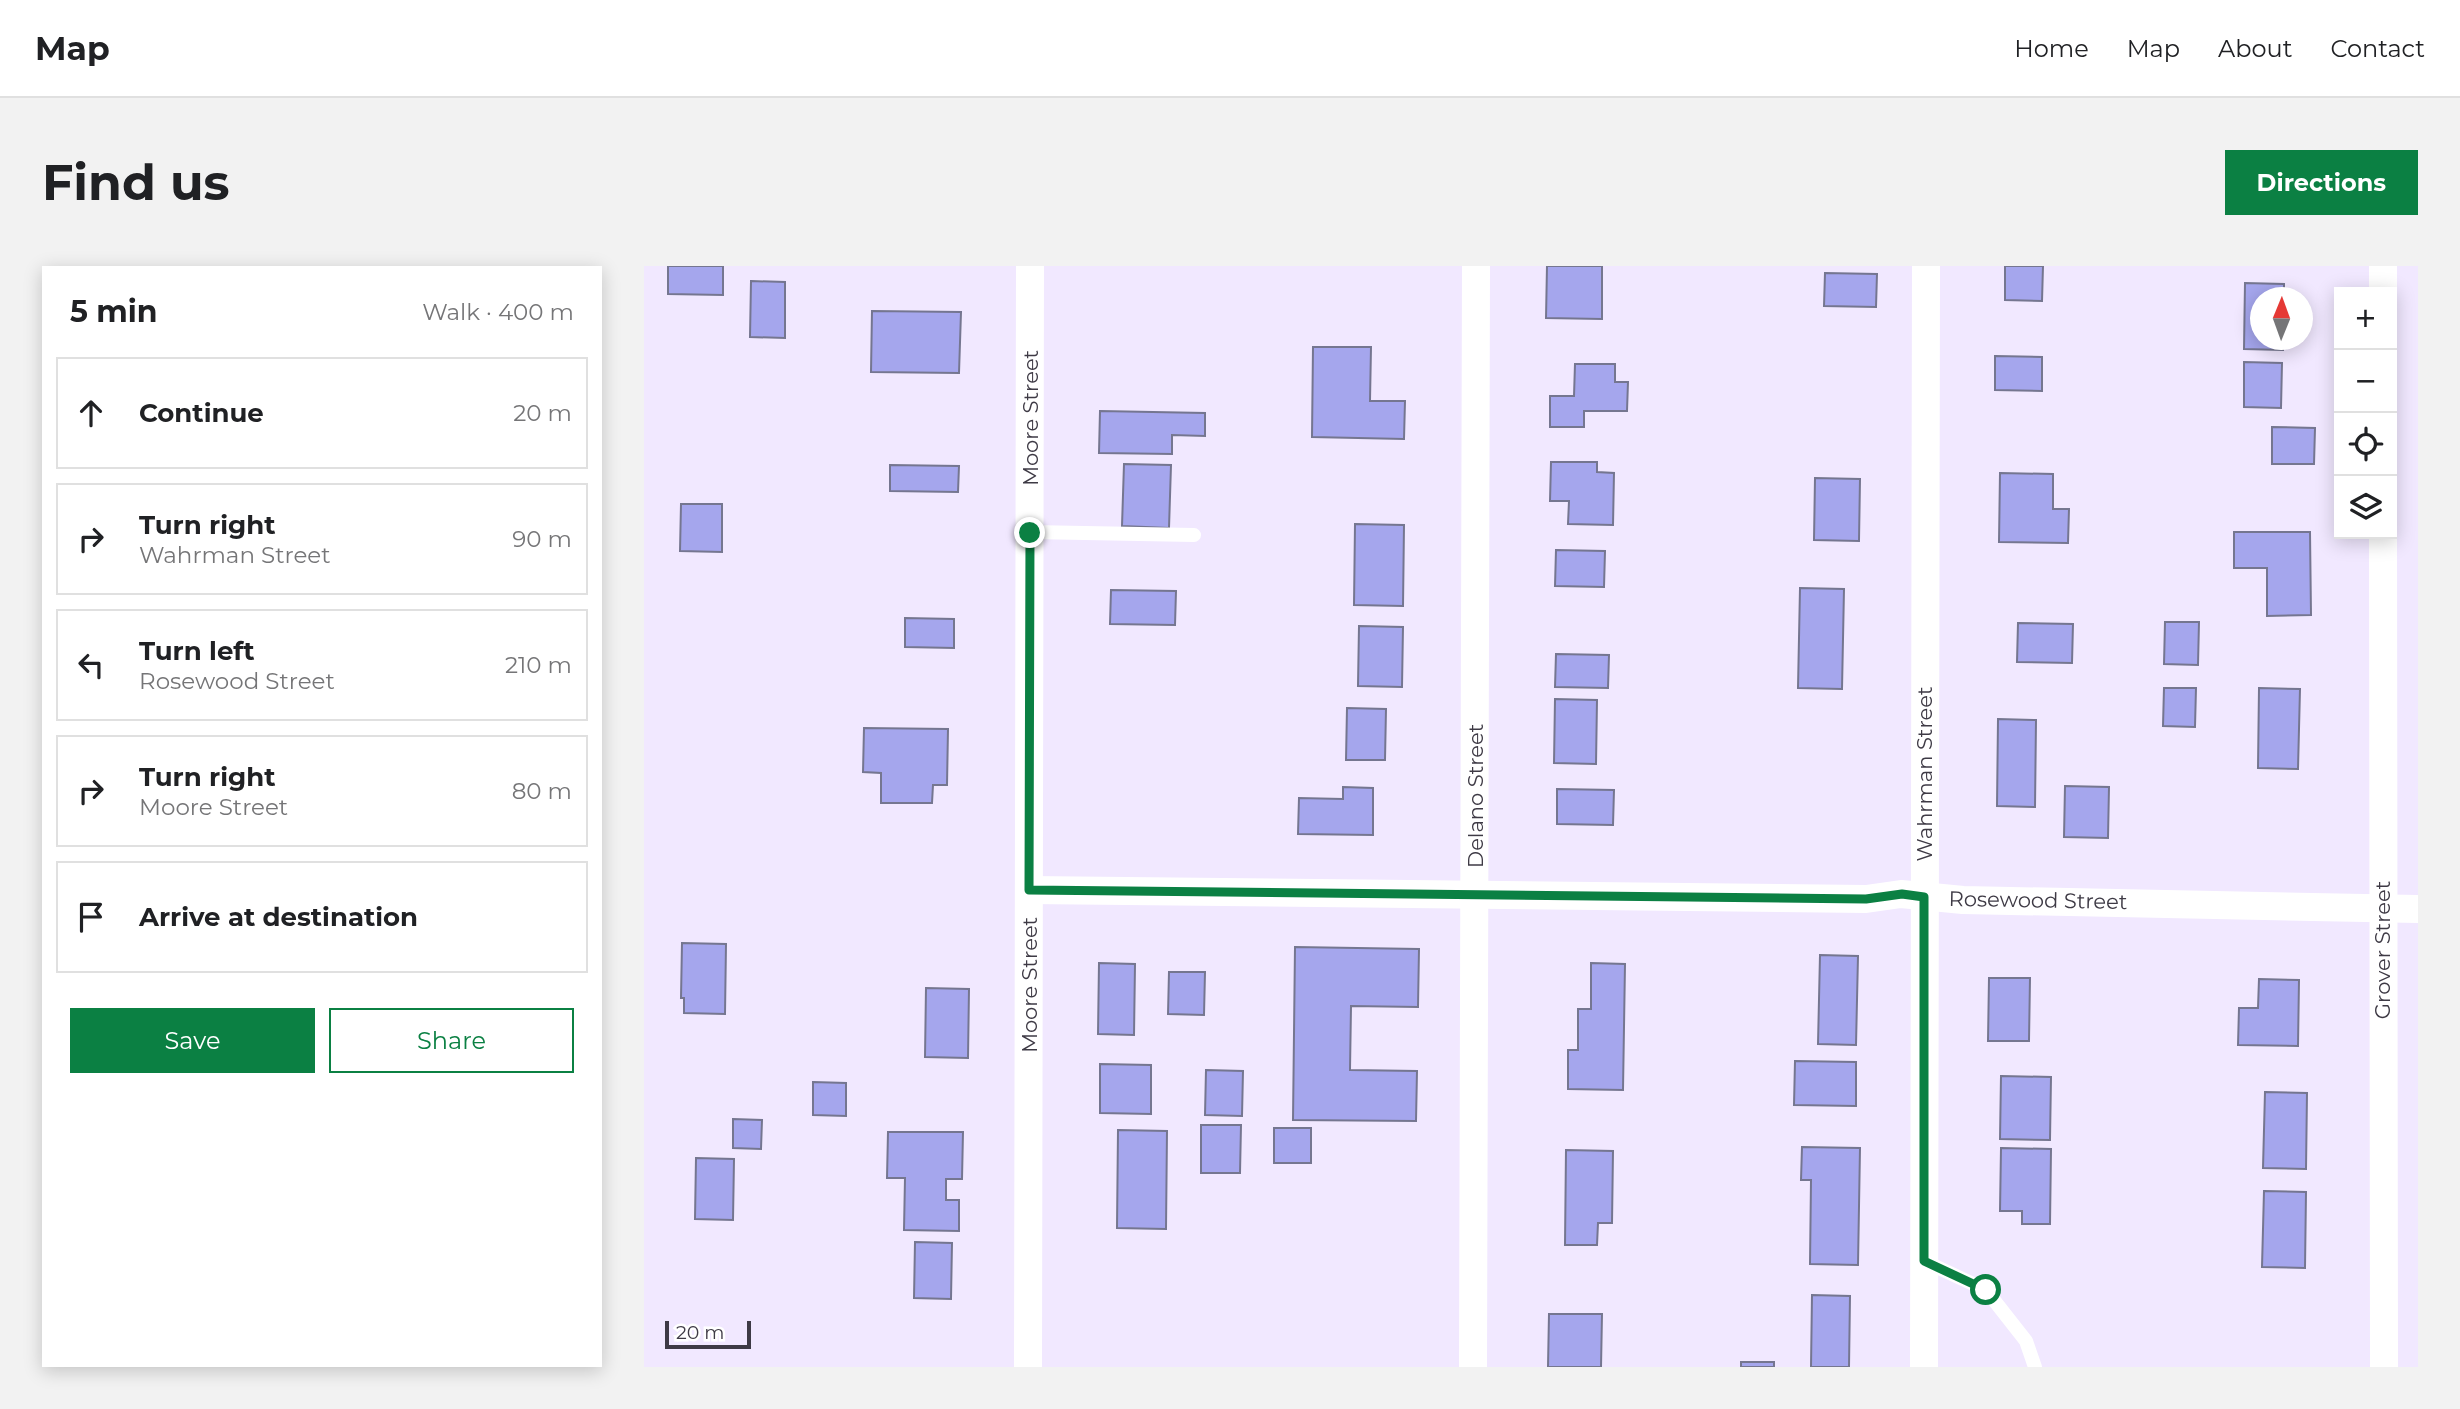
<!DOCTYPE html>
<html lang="en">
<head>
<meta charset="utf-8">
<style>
	body { margin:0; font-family:Montserrat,sans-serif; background:#f2f2f2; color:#202124 }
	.controls { position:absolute; right:21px; top:21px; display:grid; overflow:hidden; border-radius:0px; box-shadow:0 4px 18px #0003 }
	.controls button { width:63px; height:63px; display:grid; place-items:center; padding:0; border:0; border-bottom:2px solid #e0e0e0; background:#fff; color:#202124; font:35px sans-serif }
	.compass { position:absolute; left:1606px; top:21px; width:63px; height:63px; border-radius:50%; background:#fff; box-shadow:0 4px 18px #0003; rotate:1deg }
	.scale { position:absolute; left:21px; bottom:18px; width:86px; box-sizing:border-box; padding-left:7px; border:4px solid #3e3a45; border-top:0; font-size:19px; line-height:24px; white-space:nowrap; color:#3e3a45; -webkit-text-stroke:5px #fff; paint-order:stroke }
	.stop { position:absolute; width:21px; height:21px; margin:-16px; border:5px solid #0b8043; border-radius:50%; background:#fff }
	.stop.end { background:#0b8043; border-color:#fff; box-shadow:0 2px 7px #0008 }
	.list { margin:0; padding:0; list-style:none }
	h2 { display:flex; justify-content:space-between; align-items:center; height:91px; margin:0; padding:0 28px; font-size:30px }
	h2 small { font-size:23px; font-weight:400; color:#757577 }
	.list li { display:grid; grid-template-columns:46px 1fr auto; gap:21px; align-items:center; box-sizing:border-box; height:112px; margin:0 14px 14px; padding:0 14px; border:2px solid #e0e0e0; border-radius:0px }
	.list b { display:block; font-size:26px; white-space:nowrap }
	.list p { margin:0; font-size:23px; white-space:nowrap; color:#757577 }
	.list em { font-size:23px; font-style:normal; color:#757577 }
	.actions { display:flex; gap:14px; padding:21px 28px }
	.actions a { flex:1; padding:16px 0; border:2px solid #0b8043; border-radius:0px; text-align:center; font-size:24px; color:#0b8043 }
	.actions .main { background:#0b8043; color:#fff }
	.icon { flex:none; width:38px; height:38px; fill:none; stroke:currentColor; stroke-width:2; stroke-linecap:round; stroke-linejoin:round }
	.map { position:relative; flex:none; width:1774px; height:1101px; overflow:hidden; border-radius:0px }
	header { display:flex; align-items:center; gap:42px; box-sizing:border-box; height:98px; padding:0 35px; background:#fff; border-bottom:2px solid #e0e0e0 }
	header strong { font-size:33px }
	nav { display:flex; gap:38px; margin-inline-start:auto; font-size:24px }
	.intro { display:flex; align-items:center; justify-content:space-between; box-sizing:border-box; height:168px; padding:0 42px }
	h1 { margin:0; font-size:49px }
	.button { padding:18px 32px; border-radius:0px; background:#0b8043; color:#fff; font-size:24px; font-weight:700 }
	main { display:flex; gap:42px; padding:0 42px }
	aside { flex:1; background:#fff; border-radius:0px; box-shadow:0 4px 18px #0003 }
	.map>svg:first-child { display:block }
	.building { fill:#a5a6ed; stroke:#757690; stroke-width:2 }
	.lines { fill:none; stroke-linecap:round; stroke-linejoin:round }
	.lane { stroke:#fff; stroke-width:14 }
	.street { stroke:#fff; stroke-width:28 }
	.route { stroke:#0b8043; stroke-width:9 }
	.labels { text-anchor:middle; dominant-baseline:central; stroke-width:6; stroke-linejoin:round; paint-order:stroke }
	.street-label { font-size:21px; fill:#3e3a45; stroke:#fff }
</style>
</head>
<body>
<header>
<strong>Map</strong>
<nav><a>Home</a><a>Map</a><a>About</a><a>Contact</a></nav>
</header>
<div class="intro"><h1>Find us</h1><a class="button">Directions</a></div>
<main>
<aside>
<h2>5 min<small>Walk · 400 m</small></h2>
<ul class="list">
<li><svg class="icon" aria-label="ahead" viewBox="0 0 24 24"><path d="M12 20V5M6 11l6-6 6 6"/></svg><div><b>Continue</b></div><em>20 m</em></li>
<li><svg class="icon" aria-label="right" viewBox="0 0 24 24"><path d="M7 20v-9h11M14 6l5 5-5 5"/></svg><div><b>Turn right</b><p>Wahrman Street</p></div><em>90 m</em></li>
<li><svg class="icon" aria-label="left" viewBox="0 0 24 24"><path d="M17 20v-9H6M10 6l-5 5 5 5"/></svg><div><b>Turn left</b><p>Rosewood Street</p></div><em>210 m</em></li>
<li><svg class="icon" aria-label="right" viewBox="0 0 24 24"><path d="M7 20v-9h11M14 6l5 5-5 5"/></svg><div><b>Turn right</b><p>Moore Street</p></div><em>80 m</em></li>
<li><svg class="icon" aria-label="arrive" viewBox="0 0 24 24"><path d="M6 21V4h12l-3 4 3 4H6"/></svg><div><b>Arrive at destination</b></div></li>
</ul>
<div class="actions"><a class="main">Save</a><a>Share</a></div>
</aside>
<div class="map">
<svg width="1774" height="1101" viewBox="0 0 1774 1101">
	<rect width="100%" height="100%" fill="#f1e8ff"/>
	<g class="building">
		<path d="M24,0H79V29L24,28Z"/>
		<path d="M903,0H958V53L902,52Z"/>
		<path d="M1361,0H1399L1398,35L1361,34Z"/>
		<path d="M1181,7L1233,8L1232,41L1180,40Z"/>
		<path d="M107,15L141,16V72L106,71Z"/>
		<path d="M1601,17L1640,18V32H1616V74H1639V84L1600,83Z"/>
		<path d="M228,45L317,46L315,107L227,106Z"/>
		<path d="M669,81H727L726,135H761L760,173L668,171Z"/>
		<path d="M1351,90L1398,91V125L1351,124Z"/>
		<path d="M1600,96L1638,97L1637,142L1600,141Z"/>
		<path d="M931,98H971V116H984L983,145H940V161H906V130H930Z"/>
		<path d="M456,145L561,147V170L528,169V188L455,187Z"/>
		<path d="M1628,161L1671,162L1670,198H1628Z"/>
		<path d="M907,196H953V206L970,207L969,259L924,258L925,235H906Z"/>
		<path d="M480,198L527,199L525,262L478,260Z"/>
		<path d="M246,199L315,200L314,226L246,225Z"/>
		<path d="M1356,207L1409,208V243H1425L1424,277L1355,276Z"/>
		<path d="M1171,212L1216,213L1215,275L1170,274Z"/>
		<path d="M37,238H78V286L36,285Z"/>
		<path d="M711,258L760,259L759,340L710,339Z"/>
		<path d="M1590,266H1666L1667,349L1623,350V302H1590Z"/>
		<path d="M912,284L961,285L960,321L911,320Z"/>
		<path d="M1156,322L1200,323L1198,423L1154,422Z"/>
		<path d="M467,324L532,325L531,359L466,358Z"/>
		<path d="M261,352L310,353V382L261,381Z"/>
		<path d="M1521,356H1555L1554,399L1520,398Z"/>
		<path d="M1374,357L1429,358L1428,397L1373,396Z"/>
		<path d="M715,360L759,361L758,421L714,420Z"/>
		<path d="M912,388L965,389L964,422L911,421Z"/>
		<path d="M1520,422H1552L1551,461L1519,460Z"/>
		<path d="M1615,422L1656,423L1654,503L1614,502Z"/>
		<path d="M911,433L953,434L952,498L910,497Z"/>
		<path d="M703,442L742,443L741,494H702Z"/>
		<path d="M1354,453L1392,454L1391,541L1353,540Z"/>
		<path d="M220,462L304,463L303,519H289L288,537H237V507L219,506Z"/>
		<path d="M1421,520L1465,521L1464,572L1420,571Z"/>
		<path d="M699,521L729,522V569L654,568L655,532L699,533Z"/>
		<path d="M913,523L970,524L969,559L913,558Z"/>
		<path d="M38,677L82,678L81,748L40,747V732H37Z"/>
		<path d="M651,681L775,683L774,741L707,740L706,804L773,805L772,855L649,854Z"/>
		<path d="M1176,689L1214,690L1212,779L1174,778Z"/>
		<path d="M455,697L491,698L490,769L454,768Z"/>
		<path d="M947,697L981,698L979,824L924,823V784H934V743H947Z"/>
		<path d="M525,706H561L560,749L524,748Z"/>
		<path d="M1345,712H1386L1385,775H1344Z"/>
		<path d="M1615,713L1655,714L1654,780L1594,779L1595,742H1614Z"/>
		<path d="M282,722L325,723L324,792L281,791Z"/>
		<path d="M1151,795L1212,796V840L1150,839Z"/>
		<path d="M456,798L507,799V848L456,847Z"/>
		<path d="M562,804L599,805L598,850L561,849Z"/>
		<path d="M1357,810L1407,811L1406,874L1356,873Z"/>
		<path d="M169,816L202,817V850L169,849Z"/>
		<path d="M1621,826L1663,827L1662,903L1619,902Z"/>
		<path d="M89,853L118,854L117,883L89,882Z"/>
		<path d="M557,859H597L596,907H557Z"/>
		<rect x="630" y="862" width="37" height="35"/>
		<path d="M474,864L523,865L522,963L473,962Z"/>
		<path d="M244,866H319L318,913H302V934H315V965L260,964L261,912H243Z"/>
		<path d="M1158,881L1216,882L1214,999L1166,998L1167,914H1157Z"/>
		<path d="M1357,882L1407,883L1406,958H1378V945H1356Z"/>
		<path d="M922,884L969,885L968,957H954L953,979H921Z"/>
		<path d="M52,892L90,893L89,954L51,953Z"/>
		<path d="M1620,925L1662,926L1661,1002L1618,1001Z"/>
		<path d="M271,976L308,977L307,1033L270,1032Z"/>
		<path d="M1168,1029L1206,1030L1205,1101H1167Z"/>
		<path d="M905,1048H958L957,1101H904Z"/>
		<rect x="1097" y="1096" width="33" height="5"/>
	</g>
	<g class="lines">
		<g class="lane">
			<path d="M386,266L550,269"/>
			<path d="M1280,995L1342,1024L1382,1075L1391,1101"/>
		</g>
		<g class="street">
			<path d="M1739,26V0"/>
			<path d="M1739,268L1740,1101"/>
			<path d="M385,624L1222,633L1257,628L1319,634L1774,643"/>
			<path d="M384,1101L386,0"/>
			<path d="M829,1101L832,0"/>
			<path d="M1280,1101L1282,0"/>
		</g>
	</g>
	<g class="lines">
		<path class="route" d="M386,267L385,624L1222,633L1258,628L1280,631V995L1342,1024"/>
	</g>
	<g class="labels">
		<g class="street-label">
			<text transform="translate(386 152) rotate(-90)">Moore Street</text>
			<text transform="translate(1280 508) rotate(-90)">Wahrman Street</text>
			<text transform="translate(831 530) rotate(-90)">Delano Street</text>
			<text transform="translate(1394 634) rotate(1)">Rosewood Street</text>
			<text transform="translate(1738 684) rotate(-90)">Grover Street</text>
			<text transform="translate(385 719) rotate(-90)">Moore Street</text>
		</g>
	</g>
</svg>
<div class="controls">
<button>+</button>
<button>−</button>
<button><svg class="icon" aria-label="locate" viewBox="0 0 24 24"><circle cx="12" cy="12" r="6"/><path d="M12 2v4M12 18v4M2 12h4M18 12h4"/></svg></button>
<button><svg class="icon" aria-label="layers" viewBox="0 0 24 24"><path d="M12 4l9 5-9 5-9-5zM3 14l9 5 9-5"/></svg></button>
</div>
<svg class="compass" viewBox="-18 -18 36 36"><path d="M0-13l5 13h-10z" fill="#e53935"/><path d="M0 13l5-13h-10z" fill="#757577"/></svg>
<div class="scale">20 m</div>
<div class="stop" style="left:1342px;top:1024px"></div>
<div class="stop end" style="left:386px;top:267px"></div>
</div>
</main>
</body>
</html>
